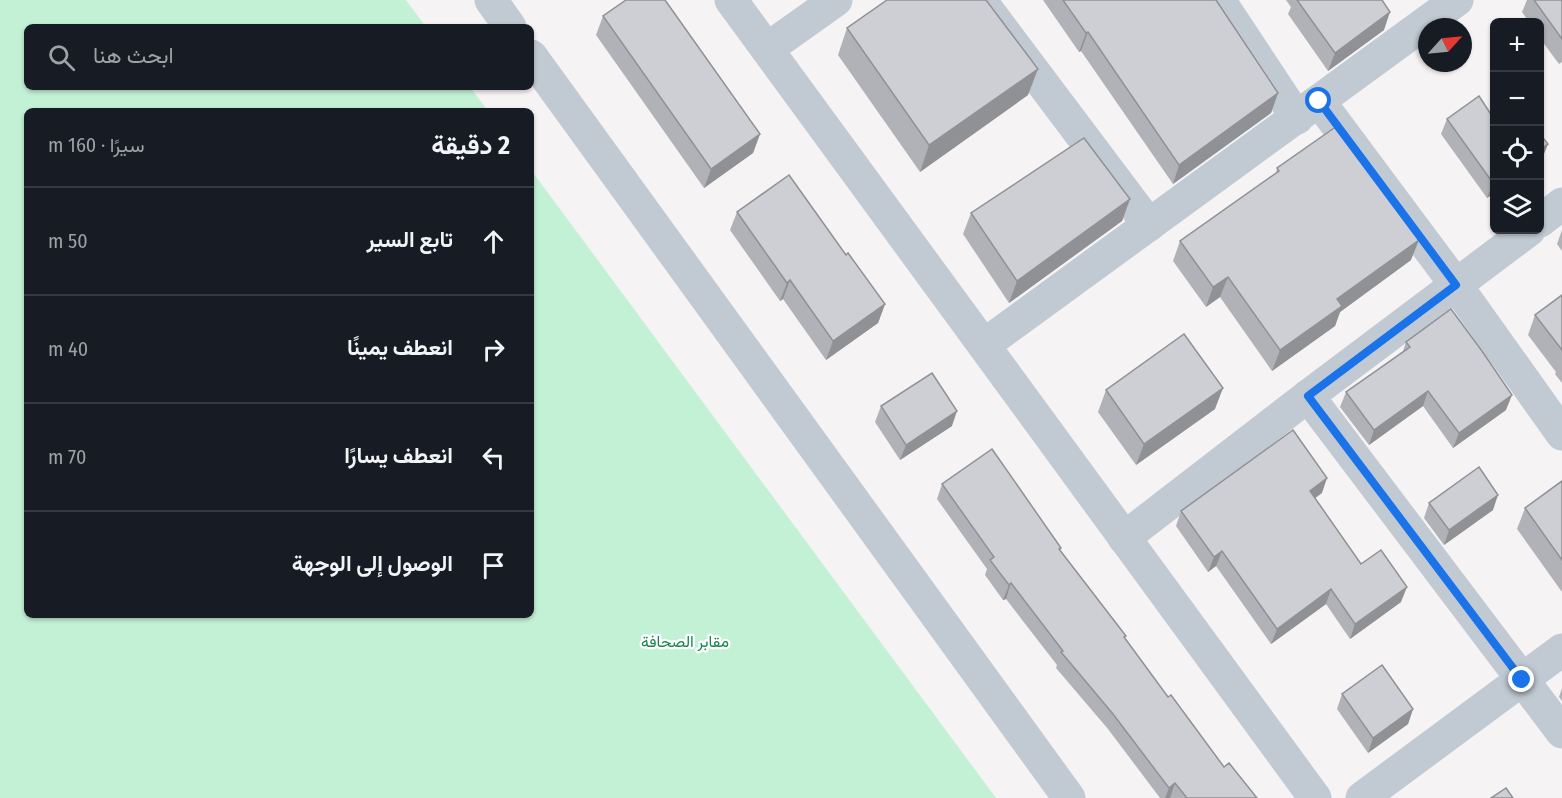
<!DOCTYPE html>
<html lang="ar">
<head>
<meta charset="utf-8">
<style>
	body { margin:0; font-family:"Fira Sans Condensed",Vazirmatn,sans-serif; background:#242831; color:#f1f3f6; direction:rtl }
	.controls { position:absolute; right:18px; top:18px; display:grid; overflow:hidden; border-radius:9px; box-shadow:0 2px 4px #0004 }
	.controls button { width:54px; height:54px; display:grid; place-items:center; padding:0; border:0; border-bottom:2px solid #363941; background:#171b24; color:#f1f3f6; font:30px sans-serif }
	.compass { position:absolute; left:1418px; top:18px; width:54px; height:54px; border-radius:50%; background:#171b24; box-shadow:0 2px 4px #0004; rotate:63deg }
	.stop { position:absolute; width:18px; height:18px; margin:-14px; border:4px solid #1a73e8; border-radius:50%; background:#fff }
	.stop.end { background:#1a73e8; border-color:#fff; box-shadow:0 2px 6px #0008 }
	.list { margin:0; padding:0; list-style:none }
	h2 { display:flex; justify-content:space-between; align-items:center; height:78px; margin:0; padding:0 24px; font-size:26px }
	h2 small { font-size:20px; font-weight:400; color:#9ea1a6 }
	.list li { display:grid; grid-template-columns:39px 1fr auto; gap:18px; align-items:center; box-sizing:border-box; height:108px; padding:0 24px; border-top:2px solid #363941 }
	.list b { display:block; font-size:22px; white-space:nowrap }
	.list em { font-size:20px; font-style:normal; color:#9ea1a6 }
	.icon { flex:none; width:33px; height:33px; fill:none; stroke:currentColor; stroke-width:2; stroke-linecap:round; stroke-linejoin:round }
	.map { position:relative; flex:none; width:1562px; height:798px; overflow:hidden; direction:ltr }
	.search { position:absolute; background:#171b24; box-shadow:0 2px 4px #0004; left:24px; top:24px; width:510px; height:66px; display:flex; align-items:center; gap:15px; box-sizing:border-box; padding:0 21px; border-radius:9px; color:#9ea1a6; font-size:22px }
	.panel { position:absolute; background:#171b24; box-shadow:0 2px 4px #0004; left:24px; top:108px; width:510px; height:510px; border-radius:9px; direction:rtl }
	.map>svg:first-child { display:block }
	.green { fill:#c3f1d5 }
	.lines { fill:none; stroke-linecap:round; stroke-linejoin:round }
	.minor { stroke:#c1cad2; stroke-width:33 }
	.tertiary { stroke:#c1cad2; stroke-width:33 }
	.wall { fill:#b0b2b7 }
	.shaded-wall { fill:#909195 }
	.building { fill:#cdcfd5; stroke:#909195; stroke-width:1.5 }
	.route { stroke:#1a73e8; stroke-width:8 }
	.labels { text-anchor:middle; dominant-baseline:central; stroke-width:4.5; stroke-linejoin:round; paint-order:stroke }
	.park-label { font-size:16px; fill:#17864f; stroke:#fff }
</style>
</head>
<body>
<div class="map">
<svg width="1562" height="798" viewBox="0 0 1562 798">
	<rect width="100%" height="100%" fill="#f5f3f3"/>
	<path class="green" d="M0,0H406L426,27H27V87H470L488,111H27V615H531V170L996,798H0Z"/>
	<g class="lines">
		<g class="minor">
			<path d="M491,0L510,27"/>
			<path d="M980,0L1149,225"/>
			<path d="M1219,0L1297,118"/>
			<path d="M767,49L836,0"/>
			<path d="M531,56L1069,798"/>
			<path d="M1319,101L1456,285L1562,434"/>
			<path d="M1540,221L1562,204"/>
			<path d="M984,345L1457,0"/>
			<path d="M1308,396L1562,732"/>
			<path d="M1124,538L1308,396L1529,230"/>
			<path d="M1362,798L1562,650"/>
		</g>
		<path class="tertiary" d="M731,0L1315,798"/>
	</g>
	<g class="wall">
		<path d="M1043,0H1216L1278,93L1271,113L1173,184L1081,51L1079,52Z"/>
		<path d="M1286,0H1382L1384,30L1328,71L1288,14L1291,7Z"/>
		<path d="M1527,0H1562V62L1559,64L1539,37V22H1529L1522,12Z"/>
		<path d="M603,16L760,134L753,153L704,188L596,35Z"/>
		<path d="M847,28L1028,95L920,172L838,55Z"/>
		<path d="M1447,119H1494V193L1487,198L1441,134Z"/>
		<path d="M1277,168L1411,260L1340,312L1335,326L1272,371L1220,297L1206,307L1173,261L1180,241L1276,173Z"/>
		<path d="M1130,199L1122,221L1009,303L963,234L971,213Z"/>
		<path d="M737,212L846,255L885,304L878,323L826,360L783,299L780,301L730,230Z"/>
		<path d="M1562,230V251L1557,244Z"/>
		<path d="M1562,295V383L1555,374L1556,372L1528,335L1535,315Z"/>
		<path d="M1406,342L1506,410L1453,448L1423,406L1369,445L1340,407L1346,392L1403,351Z"/>
		<path d="M1106,390L1215,409L1136,465L1098,412Z"/>
		<path d="M881,406L952,426L900,460L875,422Z"/>
		<path d="M1562,481V592L1517,529L1525,508Z"/>
		<path d="M942,484L1061,548L1060,551L1168,697L1224,767L1257,798H1160L1108,729L1056,668L1057,665L1006,599L1003,600L985,575L987,569L937,499Z"/>
		<path d="M1322,493L1315,498L1361,564L1401,602L1350,639L1326,604L1271,644L1216,566L1208,572L1176,526L1181,511Z"/>
		<path d="M1429,503L1493,510L1444,545L1424,518Z"/>
		<path d="M1562,688V701L1559,697Z"/>
		<path d="M1342,694L1413,709L1408,724L1368,753L1337,709Z"/>
	</g>
	<g class="shaded-wall">
		<path d="M1390,12L1384,30L1328,71L1335,53Z"/>
		<path d="M1088,32L1081,51L1079,52L1086,33Z"/>
		<path d="M1038,69L1028,95L920,172L929,145Z"/>
		<path d="M1278,93L1271,113L1173,184L1179,165Z"/>
		<path d="M760,134L753,153L704,188L711,169Z"/>
		<path d="M1548,144L1542,159L1539,161V150Z"/>
		<path d="M1494,182V193L1487,198L1493,183Z"/>
		<path d="M1130,199L1122,221L1009,303L1017,281Z"/>
		<path d="M1419,240L1411,260L1340,312L1335,326L1272,371L1280,350L1337,299Z"/>
		<path d="M1228,277L1220,297L1206,307L1213,287Z"/>
		<path d="M790,280L783,299L780,301L787,283Z"/>
		<path d="M885,304L878,323L826,360L833,341Z"/>
		<path d="M1223,388L1215,409L1136,465L1144,444Z"/>
		<path d="M1428,391L1423,406L1369,445L1374,430Z"/>
		<path d="M1512,395L1506,410L1453,448L1459,433Z"/>
		<path d="M957,411L952,426L900,460L906,445Z"/>
		<path d="M1327,478L1322,493L1304,506L1310,491Z"/>
		<path d="M1498,495L1493,510L1444,545L1449,530Z"/>
		<path d="M1222,551L1216,566L1208,572L1214,557Z"/>
		<path d="M1011,583L1006,599L1003,600L1009,585Z"/>
		<path d="M1407,587L1401,602L1350,639L1355,624Z"/>
		<path d="M1331,589L1326,604L1271,644L1277,629Z"/>
		<path d="M1413,709L1408,724L1368,753L1373,738Z"/>
		<path d="M1175,783L1170,798H1165L1169,788Z"/>
	</g>
	<g class="building">
		<path d="M626,0H665L760,134L711,169L603,16Z"/>
		<path d="M887,0H986L1038,69L929,145L847,28Z"/>
		<path d="M1063,0H1216L1278,93L1179,165L1088,32L1086,33Z"/>
		<path d="M1297,0H1382L1390,12L1335,53Z"/>
		<path d="M1534,0H1562V39Z"/>
		<path d="M1479,96L1494,119V182L1493,183L1447,119Z"/>
		<path d="M1337,126L1419,240L1337,299L1342,306L1280,350L1228,277L1213,287L1180,241L1279,171L1277,168Z"/>
		<path d="M1539,133L1548,144L1539,150Z"/>
		<path d="M1084,138L1130,199L1017,281L971,213Z"/>
		<path d="M789,175L846,255L848,253L885,304L833,341L790,280L787,283L737,212Z"/>
		<path d="M1562,295V350L1535,315Z"/>
		<path d="M1451,309L1482,351L1512,395L1459,433L1428,391L1374,430L1346,392L1410,347L1406,342Z"/>
		<path d="M1184,334L1223,388L1144,444L1106,390Z"/>
		<path d="M932,373L957,411L906,445L881,406Z"/>
		<path d="M1293,430L1327,478L1310,491L1361,564L1381,550L1407,587L1355,624L1331,589L1277,629L1222,551L1214,557L1181,511Z"/>
		<path d="M992,449L1061,548L1059,549L1126,636L1124,637L1168,697L1171,695L1224,767L1229,763L1257,798H1187L1175,783L1169,788L1113,714L1061,652L1063,651L1011,583L1009,585L990,560L994,557L942,484Z"/>
		<path d="M1479,467L1498,495L1449,530L1429,503Z"/>
		<path d="M1562,481V560L1525,508Z"/>
		<path d="M1382,665L1413,709L1373,738L1342,694Z"/>
		<path d="M1506,788L1513,798H1491Z"/>
	</g>
	<g class="lines">
		<path class="route" d="M1319,101L1456,285L1308,396L1522,680"/>
	</g>
	<g class="labels">
		<g class="park-label">
			<text x="685" y="641">مقابر الصحافة</text>
		</g>
	</g>
</svg>
<div class="controls">
<button>+</button>
<button>−</button>
<button><svg class="icon" aria-label="locate" viewBox="0 0 24 24"><circle cx="12" cy="12" r="6"/><path d="M12 2v4M12 18v4M2 12h4M18 12h4"/></svg></button>
<button><svg class="icon" aria-label="layers" viewBox="0 0 24 24"><path d="M12 4l9 5-9 5-9-5zM3 14l9 5 9-5"/></svg></button>
</div>
<svg class="compass" viewBox="-18 -18 36 36"><path d="M0-13l5 13h-10z" fill="#e53935"/><path d="M0 13l5-13h-10z" fill="#9ea1a6"/></svg>
<div class="stop" style="left:1319px;top:101px"></div>
<div class="stop end" style="left:1522px;top:680px"></div>
<div class="search"><svg class="icon" aria-label="search" viewBox="0 0 24 24"><circle cx="10" cy="10" r="6"/><path d="M15 15l6 6"/></svg>ابحث هنا</div>
<section class="panel">
<h2>2 دقيقة<small>سيرًا · 160 m</small></h2>
<ul class="list">
<li><svg class="icon" aria-label="ahead" viewBox="0 0 24 24"><path d="M12 20V5M6 11l6-6 6 6"/></svg><div><b>تابع السير</b></div><em>50 m</em></li>
<li><svg class="icon" aria-label="right" viewBox="0 0 24 24"><path d="M7 20v-9h11M14 6l5 5-5 5"/></svg><div><b>انعطف يمينًا</b></div><em>40 m</em></li>
<li><svg class="icon" aria-label="left" viewBox="0 0 24 24"><path d="M17 20v-9H6M10 6l-5 5 5 5"/></svg><div><b>انعطف يسارًا</b></div><em>70 m</em></li>
<li><svg class="icon" aria-label="arrive" viewBox="0 0 24 24"><path d="M6 21V4h12l-3 4 3 4H6"/></svg><div><b>الوصول إلى الوجهة</b></div></li>
</ul>
</section>
</div>
</body>
</html>
